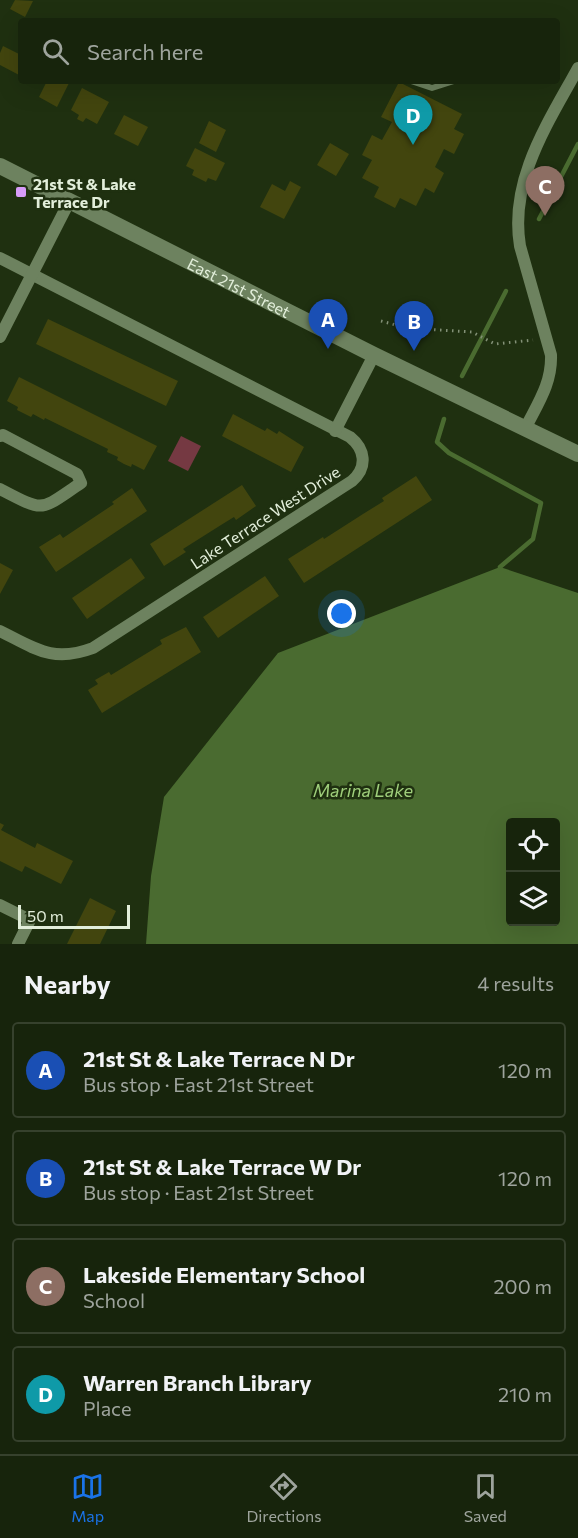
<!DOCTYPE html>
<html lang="en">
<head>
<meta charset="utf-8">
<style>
	body { margin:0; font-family:Commissioner,sans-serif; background:#202c15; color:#f1f3f6 }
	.controls { position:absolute; right:18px; bottom:18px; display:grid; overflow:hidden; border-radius:6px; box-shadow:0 6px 24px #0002 }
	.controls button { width:54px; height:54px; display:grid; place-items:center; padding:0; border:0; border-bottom:2px solid #36412d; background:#17240c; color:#f1f3f6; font:30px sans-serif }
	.scale { position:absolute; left:18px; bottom:15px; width:112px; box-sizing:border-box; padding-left:6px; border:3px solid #e2eeda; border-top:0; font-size:16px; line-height:21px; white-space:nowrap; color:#e2eeda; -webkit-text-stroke:4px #1f3010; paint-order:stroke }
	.you { position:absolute; left:342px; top:614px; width:21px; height:21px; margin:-15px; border:4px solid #fff; border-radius:50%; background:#1a73e8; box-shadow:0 0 0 9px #1a73e833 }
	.badge { display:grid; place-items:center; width:39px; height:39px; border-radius:50%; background:#1a73e8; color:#fff; font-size:20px; font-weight:700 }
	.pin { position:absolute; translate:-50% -50px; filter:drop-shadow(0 2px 3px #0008) }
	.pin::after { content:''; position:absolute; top:32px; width:21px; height:18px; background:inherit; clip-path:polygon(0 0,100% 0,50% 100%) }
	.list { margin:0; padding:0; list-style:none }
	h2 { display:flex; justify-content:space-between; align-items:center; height:78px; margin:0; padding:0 24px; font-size:26px }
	h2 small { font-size:20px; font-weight:400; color:#9ea49d }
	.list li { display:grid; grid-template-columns:39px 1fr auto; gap:18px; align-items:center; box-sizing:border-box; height:96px; margin:0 12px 12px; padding:0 12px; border:2px solid #36412d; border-radius:6px }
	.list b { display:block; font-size:22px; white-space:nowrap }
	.list p { margin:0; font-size:20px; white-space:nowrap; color:#9ea49d }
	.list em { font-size:20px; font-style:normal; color:#9ea49d }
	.icon { flex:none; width:33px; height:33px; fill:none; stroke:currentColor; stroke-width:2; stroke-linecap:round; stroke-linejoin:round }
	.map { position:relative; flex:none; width:578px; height:944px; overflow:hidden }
	.search { position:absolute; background:#17240c; box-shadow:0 6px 24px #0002; left:18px; right:18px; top:18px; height:66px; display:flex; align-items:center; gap:15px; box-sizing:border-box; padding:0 21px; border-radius:6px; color:#9ea49d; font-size:22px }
	.sheet { height:510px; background:#17240c }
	nav { display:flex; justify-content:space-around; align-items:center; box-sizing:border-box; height:84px; border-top:2px solid #36412d; background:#17240c; font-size:16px; color:#9ea49d }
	nav a { display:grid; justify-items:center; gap:3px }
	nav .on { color:#1a73e8 }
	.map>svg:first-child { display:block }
	.green { fill:#753942 }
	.water { fill:#4a6b30; fill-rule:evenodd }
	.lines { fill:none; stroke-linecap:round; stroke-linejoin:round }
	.stream { stroke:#4a6b30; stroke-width:4.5 }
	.building { fill:#42450e }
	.path { stroke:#839177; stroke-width:3; stroke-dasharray:1.5 4.5; stroke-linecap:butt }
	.service { stroke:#6d825f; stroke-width:6 }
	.minor { stroke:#6d825f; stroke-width:12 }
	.secondary { stroke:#6d825f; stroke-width:16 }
	.poi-dot { fill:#d79bf9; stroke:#1f3010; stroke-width:2 }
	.labels { text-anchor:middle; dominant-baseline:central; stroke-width:5; stroke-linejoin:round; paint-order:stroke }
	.poi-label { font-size:16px; font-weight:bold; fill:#e2eeda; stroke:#1f3010; text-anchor:start }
	.street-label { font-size:16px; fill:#e2eeda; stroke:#1f3010 }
	.water-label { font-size:18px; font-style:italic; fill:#9fcf7b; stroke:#1f3010 }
</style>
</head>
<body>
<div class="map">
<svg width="578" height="944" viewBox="0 0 578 944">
	<rect width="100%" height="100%" fill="#1f3010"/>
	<path class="green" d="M181,436L201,446L188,471L168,461Z"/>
	<path class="water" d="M500,567L578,593V944H146L151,876L164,797L278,653ZM510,822H556V921H510Z"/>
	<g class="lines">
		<g class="stream">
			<path d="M539,219L578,144"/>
			<path d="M462,376L506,291"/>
			<path d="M444,419L437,442L449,453L541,503L533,539L500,567"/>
		</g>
	</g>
	<g class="building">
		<path d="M15,0L33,1L25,17L10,9Z"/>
		<path d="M3,46L21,55V76L0,65V53Z"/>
		<path d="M47,81H70L57,107L39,97Z"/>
		<path d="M399,82L462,114L454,129L464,134L454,154L444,149L435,167L444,173L434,193L425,188L416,206L400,198L395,208L374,197L379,187L362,178L372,160L362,155L372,135L382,140L392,122L381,117Z"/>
		<path d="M82,88L109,102L97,124L86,118L83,122L77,119L79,115L71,110Z"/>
		<path d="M124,115L148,127L138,146L114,134Z"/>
		<path d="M209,121L226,130L216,152L199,143Z"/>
		<path d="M330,143L349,154L336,176L317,165Z"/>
		<path d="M195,148L225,163L216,181L208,178L206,182L192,175L194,170L186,166Z"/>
		<path d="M290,181L301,187L284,219L260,207L272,184L285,191Z"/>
		<path d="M48,319L178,381L166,406L36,344Z"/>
		<path d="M19,377L157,446L144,470L132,464L131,467L124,464L117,460L118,457L107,452L108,449L45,418L44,420L33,414L31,417L17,410L18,407L7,401Z"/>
		<path d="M233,414L265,431L267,428L277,434L279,431L304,447L291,472L222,436Z"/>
		<path d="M416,476L432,500L304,583L288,559L323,537L324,539L363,514L384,501L382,498Z"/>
		<path d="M242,485L256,506L236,520L234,517L221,525L183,549L186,552L164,566L150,544Z"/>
		<path d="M132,488L147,511L56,572L39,547L60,534L63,538L114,504L112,502Z"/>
		<path d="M131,558L145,578L87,619L72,598Z"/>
		<path d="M0,563L13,570L0,594Z"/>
		<path d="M265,576L279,596L218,638L203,617Z"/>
		<path d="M186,627L201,652L102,713L88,690L98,684L95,680L109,672L111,675L162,644L160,640Z"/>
		<path d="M0,823L4,825L1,830L35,848L37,843L73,861L61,884L25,866L22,872L0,861Z"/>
		<path d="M90,898L116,911L100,944H67Z"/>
	</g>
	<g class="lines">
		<path class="path" d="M381,321L407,328L472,332L495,344L533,340"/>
		<path class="service" d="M411,81L432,88L454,81"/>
		<g class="minor">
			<path d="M0,258L350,437C365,449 368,467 352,481L93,648C53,663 36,649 0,631"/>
			<path d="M0,337L69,202"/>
			<path d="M526,427C538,403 552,383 551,355L520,246C509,180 548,123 578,68"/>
			<path d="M335,431L374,355"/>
			<path d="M0,436L3,435L77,474L81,483C39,511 46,513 0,489"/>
			<path d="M0,905L26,918L29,922L18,944"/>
		</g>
		<path class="secondary" id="s1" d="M0,166L374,355L578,454"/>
	</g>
	<rect class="poi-dot" x="15" y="186" width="12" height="12" rx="3"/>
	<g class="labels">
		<g class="poi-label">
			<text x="33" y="183">21st St &amp; Lake<tspan x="33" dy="18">Terrace Dr</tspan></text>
		</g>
		<g class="street-label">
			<text stroke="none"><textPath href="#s1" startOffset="268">East 21st Street</textPath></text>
			<text transform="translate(265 517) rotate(-33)">Lake Terrace West Drive</text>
		</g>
		<g class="water-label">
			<text x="363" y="790">Marina Lake</text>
		</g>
	</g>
</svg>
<div class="controls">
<button><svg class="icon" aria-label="locate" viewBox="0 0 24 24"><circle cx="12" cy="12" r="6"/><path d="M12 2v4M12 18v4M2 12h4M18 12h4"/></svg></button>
<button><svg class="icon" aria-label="layers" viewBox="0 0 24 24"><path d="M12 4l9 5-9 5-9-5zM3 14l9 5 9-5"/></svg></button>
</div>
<div class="scale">50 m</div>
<div class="you"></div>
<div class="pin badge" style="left:328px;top:349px;background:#1a4fb4">A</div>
<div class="pin badge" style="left:414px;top:351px;background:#1a4fb4">B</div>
<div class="pin badge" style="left:545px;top:216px;background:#8d6e63">C</div>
<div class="pin badge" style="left:413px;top:145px;background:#0f9aa8">D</div>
<div class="search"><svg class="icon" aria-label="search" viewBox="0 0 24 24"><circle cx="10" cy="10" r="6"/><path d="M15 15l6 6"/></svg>Search here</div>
</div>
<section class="sheet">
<h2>Nearby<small>4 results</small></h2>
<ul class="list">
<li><span class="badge" style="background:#1a4fb4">A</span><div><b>21st St &amp; Lake Terrace N Dr</b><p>Bus stop · East 21st Street</p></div><em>120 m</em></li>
<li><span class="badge" style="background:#1a4fb4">B</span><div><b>21st St &amp; Lake Terrace W Dr</b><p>Bus stop · East 21st Street</p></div><em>120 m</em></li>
<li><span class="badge" style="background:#8d6e63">C</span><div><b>Lakeside Elementary School</b><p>School</p></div><em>200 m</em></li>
<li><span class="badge" style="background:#0f9aa8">D</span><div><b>Warren Branch Library</b><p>Place</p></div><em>210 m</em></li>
</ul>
</section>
<nav>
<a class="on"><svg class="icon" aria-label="map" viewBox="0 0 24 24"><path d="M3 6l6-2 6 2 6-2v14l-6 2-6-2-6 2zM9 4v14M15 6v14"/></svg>Map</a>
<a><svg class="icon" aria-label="directions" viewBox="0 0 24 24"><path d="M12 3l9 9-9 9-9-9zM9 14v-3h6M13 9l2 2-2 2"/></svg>Directions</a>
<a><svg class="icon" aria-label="saved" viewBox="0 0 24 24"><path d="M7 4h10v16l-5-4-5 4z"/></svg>Saved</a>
</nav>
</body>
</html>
